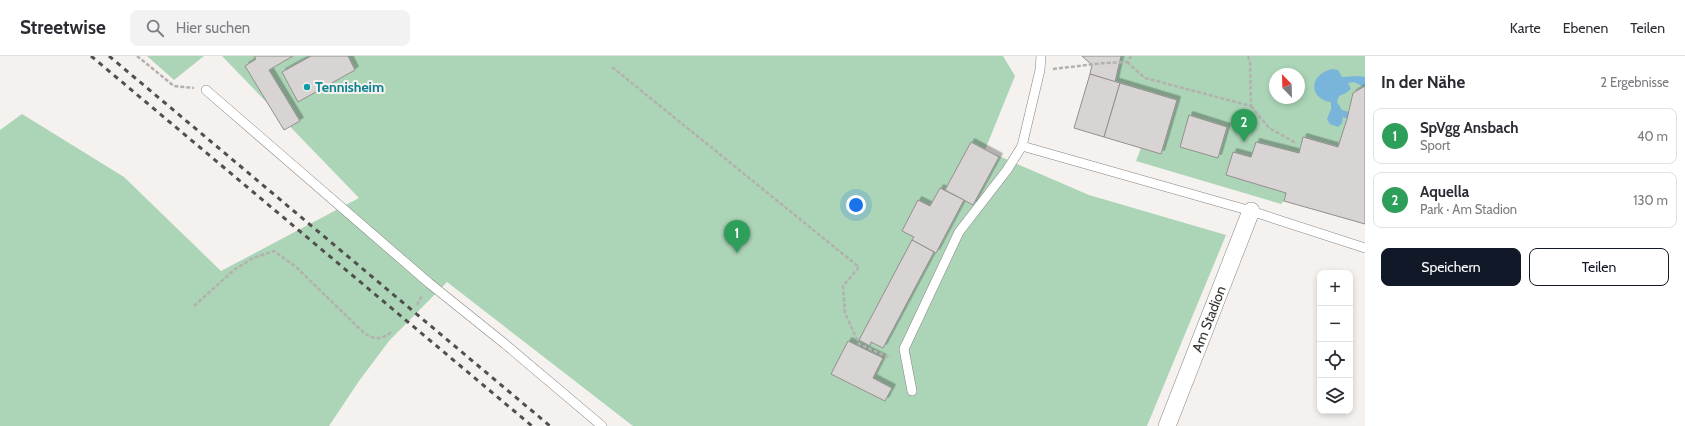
<!DOCTYPE html>
<html lang="de">
<head>
<meta charset="utf-8">
<style>
	body { margin:0; font-family:Cabin,sans-serif; background:#f2f2f3; color:#2b2b33 }
	.controls { position:absolute; right:12px; bottom:12px; display:grid; overflow:hidden; border-radius:8px; box-shadow:0 2px 6px #0003 }
	.controls button { width:36px; height:36px; display:grid; place-items:center; padding:0; border:0; border-bottom:1px solid #e1e1e2; background:#fff; color:#2b2b33; font:20px sans-serif }
	.compass { position:absolute; left:1269px; top:12px; width:36px; height:36px; border-radius:50%; background:#fff; box-shadow:0 2px 6px #0003; rotate:337deg }
	.you { position:absolute; left:856px; top:149px; width:14px; height:14px; margin:-10px; border:3px solid #fff; border-radius:50%; background:#1a73e8; box-shadow:0 0 0 6px #1a73e833 }
	.badge { display:grid; place-items:center; width:26px; height:26px; border-radius:50%; background:#111827; color:#fff; font-size:13px; font-weight:700 }
	.pin { position:absolute; translate:-50% -33px; filter:drop-shadow(0 1px 2px #0008) }
	.pin::after { content:''; position:absolute; top:21px; width:14px; height:12px; background:inherit; clip-path:polygon(0 0,100% 0,50% 100%) }
	.list { margin:0; padding:0; list-style:none }
	h2 { display:flex; justify-content:space-between; align-items:center; height:52px; margin:0; padding:0 16px; font-size:17px }
	h2 small { font-size:13px; font-weight:400; color:#7c7c81 }
	.list li { display:grid; grid-template-columns:26px 1fr auto; gap:12px; align-items:center; box-sizing:border-box; height:56px; margin:0 8px 8px; padding:0 8px; border:1px solid #e1e1e2; border-radius:8px }
	.list b { display:block; font-size:15px; white-space:nowrap }
	.list p { margin:0; font-size:13px; white-space:nowrap; color:#7c7c81 }
	.list em { font-size:13px; font-style:normal; color:#7c7c81 }
	.actions { display:flex; gap:8px; padding:12px 16px }
	.actions a { flex:1; padding:9px 0; border:1px solid #111827; border-radius:8px; text-align:center; font-size:14px; color:#111827 }
	.actions .main { background:#111827; color:#fff }
	.icon { flex:none; width:22px; height:22px; fill:none; stroke:currentColor; stroke-width:2; stroke-linecap:round; stroke-linejoin:round }
	.map { position:relative; flex:none; width:1365px; height:370px; overflow:hidden }
	header { display:flex; align-items:center; gap:24px; box-sizing:border-box; height:56px; padding:0 20px; background:#fff; border-bottom:1px solid #e1e1e2 }
	header strong { font-size:19px }
	nav { display:flex; gap:22px; margin-inline-start:auto; font-size:14px }
	.search { width:280px; height:36px; background:#f2f2f3; display:flex; align-items:center; gap:10px; box-sizing:border-box; padding:0 14px; border-radius:8px; color:#7c7c81; font-size:15px }
	main { display:flex }
	aside { flex:1; background:#fff }
	.map>svg:first-child { display:block }
	.green { fill:#acd5b7; fill-rule:evenodd }
	.water { fill:#79b5db }
	.building { fill:#d8d4d3; stroke:#938f8e; filter:url(#shadow) }
	.lines { fill:none; stroke-linecap:round; stroke-linejoin:round }
	.service-casing { stroke:#888583; stroke-width:10 }
	.minor-casing { stroke:#888583; stroke-width:18 }
	.path { stroke:#b3b1ae; stroke-width:2.5; stroke-dasharray:4 2; stroke-linecap:butt }
	.service { stroke:#fff; stroke-width:9 }
	.minor { stroke:#fff; stroke-width:17 }
	.rail { stroke:#504f4d; stroke-width:3; stroke-dasharray:5 5; stroke-linecap:butt }
	.culture-dot { fill:#0f9aa8; stroke:#f4f1ee; stroke-width:1.5 }
	.labels { text-anchor:middle; dominant-baseline:central; stroke-width:4; stroke-linejoin:round; paint-order:stroke }
	.culture-label { font-size:14px; font-weight:bold; fill:#0d838f; stroke:#f4f1ee; text-anchor:start }
	.street-label { font-size:14px; fill:#333230; stroke:#f4f1ee }
</style>
</head>
<body>
<header>
<strong>Streetwise</strong>
<div class="search"><svg class="icon" aria-label="search" viewBox="0 0 24 24"><circle cx="10" cy="10" r="6"/><path d="M15 15l6 6"/></svg>Hier suchen</div>
<nav><a>Karte</a><a>Ebenen</a><a>Teilen</a></nav>
</header>
<main>
<div class="map">
<svg width="1365" height="370" viewBox="0 0 1365 370">
	<defs>
		<filter id="shadow"><feDropShadow dx="3.5" dy="-3.5" stdDeviation="0" flood-color="#0004"/></filter>
	</defs>
	<rect width="100%" height="100%" fill="#f4f1ee"/>
	<g class="green">
		<path d="M147,0H204L174,24Z"/>
		<path d="M222,0H1003L1015,20L985,94L1089,139L1226,179L1147,370H633L447,226L389,285L359,325L329,370H0V74L22,58L124,121L221,215L359,142Z"/>
		<path d="M1082,0H1365V168L1284,145L1281,148L1136,105L1141,92L1115,26L1090,18L1092,9ZM1275,18H1299V42H1275Z"/>
	</g>
	<path class="water" d="M1332,13L1338,14L1342,21L1358,20L1365,21V30L1364,31L1354,26L1348,27L1351,33L1346,37L1339,40L1337,46L1342,54L1349,56L1347,63L1343,61L1342,67L1338,71L1330,68L1327,63L1331,53V46C1309,43 1308,19 1332,13Z"/>
	<g class="building">
		<path d="M254,0H293L269,14L300,65L284,74L245,10L256,3Z"/>
		<path d="M311,0H348L355,14L298,46L282,16Z"/>
		<path d="M1082,0H1121L1115,26L1090,18L1092,9Z"/>
		<path d="M1090,18L1120,27L1104,81L1074,72Z"/>
		<path d="M1120,27L1177,44L1161,98L1104,81Z"/>
		<path d="M1365,30V168L1284,145L1286,137L1226,119L1233,96L1251,101L1256,86L1299,97L1303,81L1338,91L1347,63L1353,37Z"/>
		<path d="M1189,59L1227,71L1218,102L1180,91Z"/>
		<path d="M971,86L999,101L973,149L945,134Z"/>
		<path d="M940,132L964,144L936,197L912,184L914,181L902,175L918,144L930,150Z"/>
		<path d="M912,184L934,196L883,292L871,286L870,290L859,284Z"/>
		<path d="M848,285L883,302L873,322L892,332L885,345L831,318Z"/>
	</g>
	<g class="lines">
		<g class="service-casing">
			<g id="service">
				<path d="M206,34L429,227L505,288L602,370"/>
				<path d="M1022,90L1251,155L1365,192"/>
				<path d="M912,335L904,293L959,176L1007,114L1022,90L1040,14L1041,0"/>
			</g>
		</g>
		<g class="minor-casing">
			<g id="minor">
				<path id="s1" d="M1167,370L1251,155"/>
			</g>
		</g>
		<g class="path">
			<path d="M137,0L174,30L194,32"/>
			<path d="M1127,6L1145,22L1251,50L1250,7L1248,0"/>
			<path d="M612,11L859,211L843,230L845,257L859,288L888,301L891,300"/>
			<path d="M1053,13L1104,7L1127,6L1131,0"/>
			<path d="M1251,50L1269,72L1296,87"/>
			<path d="M417,249L422,240"/>
			<path d="M194,250L234,214L253,202L274,195L296,211L364,277C374,284 382,284 391,276"/>
		</g>
		<use href="#service" class="service"/>
		<use href="#minor" class="minor"/>
		<g class="rail">
			<path d="M91,0L532,370"/>
			<path d="M109,0L550,370"/>
		</g>
	</g>
	<circle class="culture-dot" cx="307" cy="31" r="4"/>
	<g class="labels">
		<g class="culture-label">
			<text x="315" y="31">Tennisheim</text>
		</g>
		<g class="street-label">
			<text stroke="none"><textPath href="#s1" startOffset="115">Am Stadion</textPath></text>
		</g>
	</g>
</svg>
<div class="controls">
<button>+</button>
<button>−</button>
<button><svg class="icon" aria-label="locate" viewBox="0 0 24 24"><circle cx="12" cy="12" r="6"/><path d="M12 2v4M12 18v4M2 12h4M18 12h4"/></svg></button>
<button><svg class="icon" aria-label="layers" viewBox="0 0 24 24"><path d="M12 4l9 5-9 5-9-5zM3 14l9 5 9-5"/></svg></button>
</div>
<svg class="compass" viewBox="-18 -18 36 36"><path d="M0-13l5 13h-10z" fill="#e53935"/><path d="M0 13l5-13h-10z" fill="#7c7c81"/></svg>
<div class="you"></div>
<div class="pin badge" style="left:737px;top:197px;background:#2e9e5b">1</div>
<div class="pin badge" style="left:1244px;top:86px;background:#2e9e5b">2</div>
</div>
<aside>
<h2>In der Nähe<small>2 Ergebnisse</small></h2>
<ul class="list">
<li><span class="badge" style="background:#2e9e5b">1</span><div><b>SpVgg Ansbach</b><p>Sport</p></div><em>40 m</em></li>
<li><span class="badge" style="background:#2e9e5b">2</span><div><b>Aquella</b><p>Park · Am Stadion</p></div><em>130 m</em></li>
</ul>
<div class="actions"><a class="main">Speichern</a><a>Teilen</a></div>
</aside>
</main>
</body>
</html>
